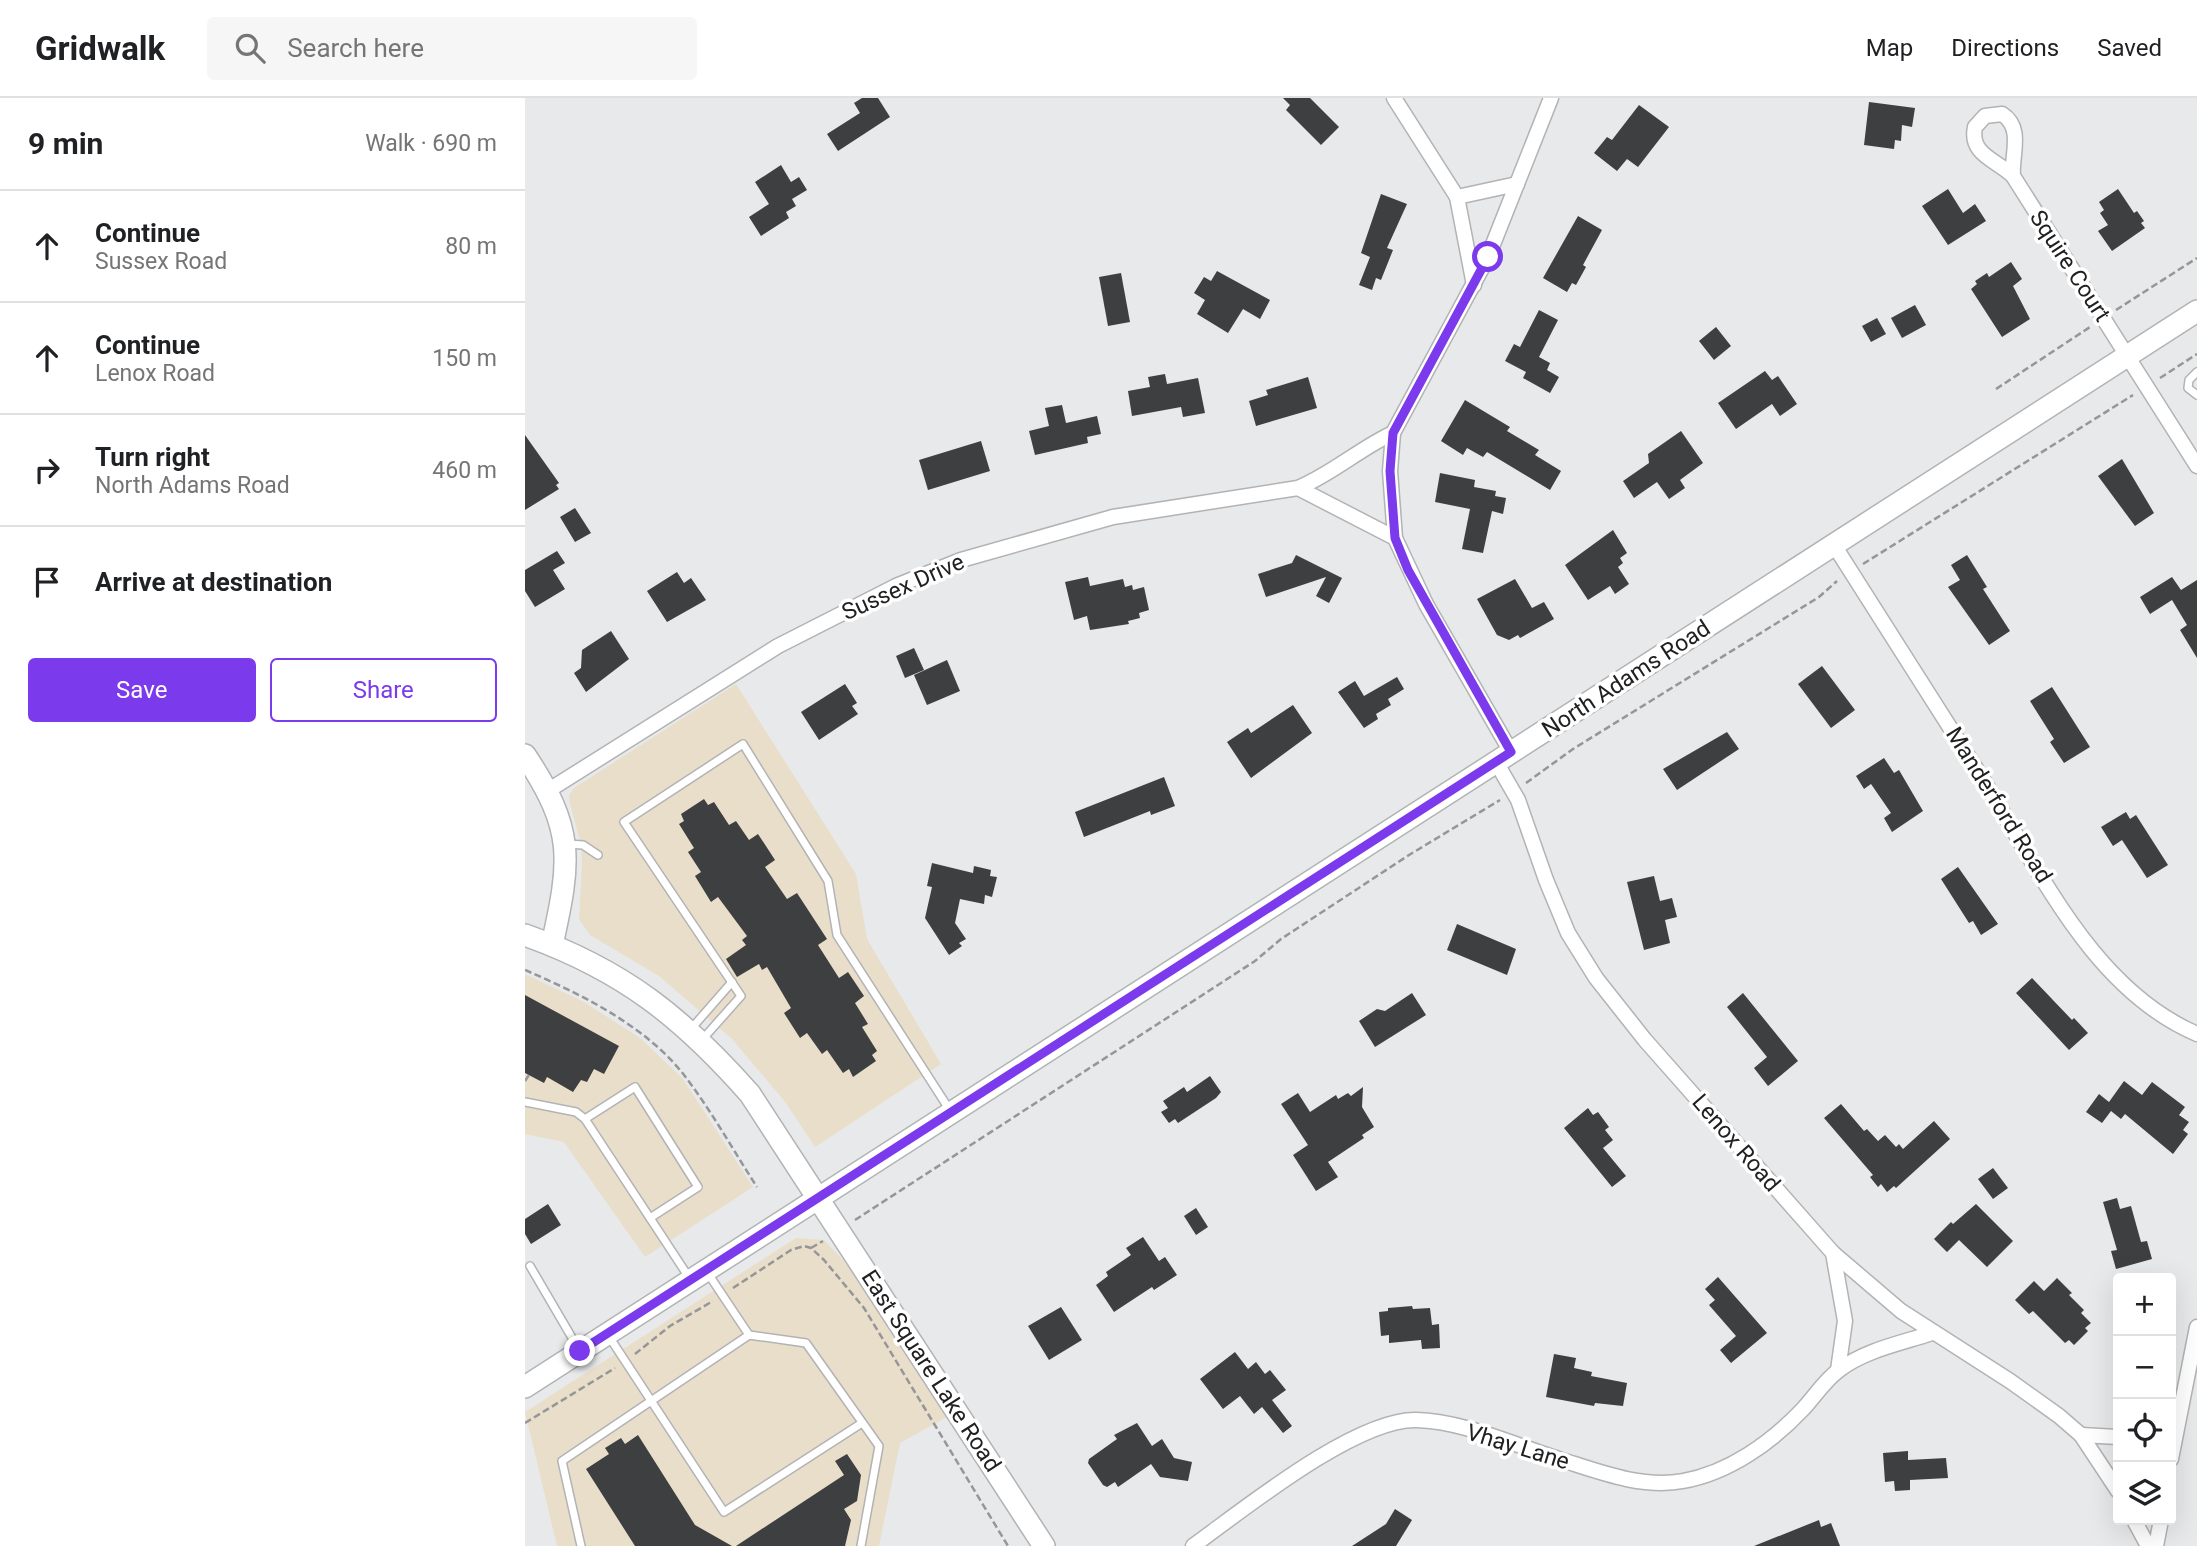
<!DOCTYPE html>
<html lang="en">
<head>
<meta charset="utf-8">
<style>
	body { margin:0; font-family:Roboto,sans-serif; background:#f6f6f6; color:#202124 }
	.controls { position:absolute; right:21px; bottom:21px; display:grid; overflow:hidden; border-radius:7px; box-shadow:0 7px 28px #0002 }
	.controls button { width:63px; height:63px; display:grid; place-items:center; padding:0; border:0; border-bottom:2px solid #e0e0e0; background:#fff; color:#202124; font:35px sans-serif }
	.stop { position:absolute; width:21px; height:21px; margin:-16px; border:5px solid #7c3aed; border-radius:50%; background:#fff }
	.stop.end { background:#7c3aed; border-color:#fff; box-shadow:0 2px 7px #0008 }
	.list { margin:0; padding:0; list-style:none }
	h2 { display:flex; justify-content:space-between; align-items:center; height:91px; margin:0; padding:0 28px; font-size:30px }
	h2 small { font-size:23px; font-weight:400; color:#757577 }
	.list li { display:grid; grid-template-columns:46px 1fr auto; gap:21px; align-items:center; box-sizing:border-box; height:112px; padding:0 28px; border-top:2px solid #e0e0e0 }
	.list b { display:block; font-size:26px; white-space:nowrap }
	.list p { margin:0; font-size:23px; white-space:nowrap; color:#757577 }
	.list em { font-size:23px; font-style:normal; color:#757577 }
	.actions { display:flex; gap:14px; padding:21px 28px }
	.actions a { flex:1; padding:16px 0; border:2px solid #7c3aed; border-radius:7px; text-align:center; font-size:24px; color:#7c3aed }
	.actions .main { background:#7c3aed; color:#fff }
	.icon { flex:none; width:38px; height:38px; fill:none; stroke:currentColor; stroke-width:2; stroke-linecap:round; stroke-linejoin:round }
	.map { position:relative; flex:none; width:1672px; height:1448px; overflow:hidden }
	header { display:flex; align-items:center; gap:42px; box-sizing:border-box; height:98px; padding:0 35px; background:#fff; border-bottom:2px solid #e0e0e0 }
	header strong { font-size:33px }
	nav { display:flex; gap:38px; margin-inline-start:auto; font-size:24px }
	.search { width:490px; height:63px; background:#f6f6f6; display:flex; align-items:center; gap:18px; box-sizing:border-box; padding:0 24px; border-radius:7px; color:#757577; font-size:26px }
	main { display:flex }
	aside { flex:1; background:#fff }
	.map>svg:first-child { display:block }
	.commercial { fill:#e9dec9 }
	.building { fill:#3e3f40 }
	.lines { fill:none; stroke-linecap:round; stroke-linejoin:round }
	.lane-casing { stroke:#b2b3b5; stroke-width:10 }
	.street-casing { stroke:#b2b3b5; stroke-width:17 }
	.secondary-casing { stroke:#b2b3b5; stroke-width:24 }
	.path { stroke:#959697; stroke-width:2.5; stroke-dasharray:7 3.5; stroke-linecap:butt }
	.lane { stroke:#fff; stroke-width:7 }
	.street { stroke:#fff; stroke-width:14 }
	.secondary { stroke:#fff; stroke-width:21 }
	.route { stroke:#7c3aed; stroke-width:9 }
	.labels { text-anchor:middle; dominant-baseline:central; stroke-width:7; stroke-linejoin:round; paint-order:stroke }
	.street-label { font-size:23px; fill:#202021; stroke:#fff }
</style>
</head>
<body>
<header>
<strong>Gridwalk</strong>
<div class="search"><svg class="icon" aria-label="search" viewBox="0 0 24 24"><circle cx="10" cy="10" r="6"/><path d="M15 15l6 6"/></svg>Search here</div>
<nav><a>Map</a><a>Directions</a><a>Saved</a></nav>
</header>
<main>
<aside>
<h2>9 min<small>Walk · 690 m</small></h2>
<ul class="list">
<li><svg class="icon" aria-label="ahead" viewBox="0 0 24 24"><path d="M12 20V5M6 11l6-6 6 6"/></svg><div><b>Continue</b><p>Sussex Road</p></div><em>80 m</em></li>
<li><svg class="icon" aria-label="ahead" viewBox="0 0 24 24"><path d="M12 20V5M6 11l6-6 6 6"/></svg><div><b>Continue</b><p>Lenox Road</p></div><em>150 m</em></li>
<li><svg class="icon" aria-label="right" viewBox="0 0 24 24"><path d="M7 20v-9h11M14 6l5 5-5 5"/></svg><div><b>Turn right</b><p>North Adams Road</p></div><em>460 m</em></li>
<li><svg class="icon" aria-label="arrive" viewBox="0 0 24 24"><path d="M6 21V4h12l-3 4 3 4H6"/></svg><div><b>Arrive at destination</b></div></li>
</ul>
<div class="actions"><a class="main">Save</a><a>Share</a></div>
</aside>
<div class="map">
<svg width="1672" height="1448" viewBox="0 0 1672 1448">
	<rect width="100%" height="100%" fill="#e8e9ea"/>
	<g class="commercial">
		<path d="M211,586L331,776L342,841L416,966L290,1049L261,1005L207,941L134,878L65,837L54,821L57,765L56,746L45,706L44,697L49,690Z"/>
		<path d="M0,876L59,904L115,940L158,981L228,1089L120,1159L39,1044L0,1036Z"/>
		<path d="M271,1140L299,1142L327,1172L422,1319L375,1345L354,1448H32L0,1314Z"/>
	</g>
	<g class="building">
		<path d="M337,0H353L365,19L313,53L302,36L335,15L329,5Z"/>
		<path d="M758,0H785L814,29L796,47L761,12L765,7Z"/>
		<path d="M1344,4L1390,10L1387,29L1377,27L1376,43L1370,42L1369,51L1339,47Z"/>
		<path d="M1114,7L1144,29L1113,69L1102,61L1092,73L1069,55L1082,39L1087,42Z"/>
		<path d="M256,67L266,84L274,79L282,92L267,101L271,108L261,114L264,120L236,138L224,119L244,106L230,84Z"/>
		<path d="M1423,91L1438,115L1450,106L1461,123L1423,147L1397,108Z"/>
		<path d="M1593,91L1609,115L1612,113L1619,123L1616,125L1620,130L1587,153L1573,133L1583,127L1575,115L1579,112L1574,104Z"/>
		<path d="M856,96L882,106L862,150L868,152L856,182L851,180L847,192L834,187L845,159L836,155Z"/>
		<path d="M1053,118L1077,132L1058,167L1061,169L1051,187L1047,185L1042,194L1018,180Z"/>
		<path d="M1486,164L1497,181L1488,188L1505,221L1477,239L1446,191L1452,186L1450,183L1462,175L1464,179Z"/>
		<path d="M692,173L745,202L735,221L718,211L703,235L672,216L680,202L669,195L679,179L686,183Z"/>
		<path d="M596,175L605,224L583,228L574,179Z"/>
		<path d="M1390,207L1401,227L1377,240L1366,220Z"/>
		<path d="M1014,212L1033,222L1014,259L1025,265L1022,272L1034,279L1025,295L998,280L1001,274L980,263L989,246L995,249Z"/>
		<path d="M1352,220L1361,236L1346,244L1337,228Z"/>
		<path d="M1191,229L1206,248L1189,262L1174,243Z"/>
		<path d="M1240,273L1247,282L1253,278L1272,306L1255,318L1247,306L1211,331L1193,305Z"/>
		<path d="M640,276L642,286L673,280L680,315L658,319L656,309L607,318L603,293L625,289L623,279Z"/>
		<path d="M783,279L792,310L731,328L724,303L743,297L741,292Z"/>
		<path d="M940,302L985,329L982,333L1014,352L1010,357L1036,373L1025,392L962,354L958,359L942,350L938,357L916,343Z"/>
		<path d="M537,307L541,325L572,318L576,336L562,339L563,345L510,357L504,333L524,328L520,310Z"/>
		<path d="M1156,333L1178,365L1155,382L1160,390L1144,401L1132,384L1109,400L1098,383L1124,365L1123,356Z"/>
		<path d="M0,337L34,385L31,387L34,391L0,412Z"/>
		<path d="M456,343L465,373L403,392L394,362Z"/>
		<path d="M1597,361L1629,415L1610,428L1573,378Z"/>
		<path d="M915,375L950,382L949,389L971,393L970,398L981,400L978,416L967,413L958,455L937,451L945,411L910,404Z"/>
		<path d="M50,410L66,435L50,444L35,419Z"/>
		<path d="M1088,432L1102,455L1095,460L1098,465L1093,469L1104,486L1090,496L1085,488L1063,502L1040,467Z"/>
		<path d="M32,453L40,465L28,472L40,491L10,509L0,493V472Z"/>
		<path d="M771,457L817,480L804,505L791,498L801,479L741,499L733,476L767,465Z"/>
		<path d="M1442,457L1462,489L1458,491L1485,533L1464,547L1423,489L1435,482L1426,467Z"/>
		<path d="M152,474L159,485L166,480L181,502L142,524L122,493Z"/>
		<path d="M563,479L565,488L598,481L600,489L607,487L608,492L619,489L624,512L614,515L615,520L603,523L604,526L565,532L562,518L549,522L540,484Z"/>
		<path d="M1647,479L1656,492L1672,482V560L1655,532L1662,527L1647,502L1625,516L1615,499Z"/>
		<path d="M990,481L1007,510L1019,504L1029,521L995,540L993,537L984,542L972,537L952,501Z"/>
		<path d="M86,533L104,561L61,594L49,575L56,570L57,552Z"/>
		<path d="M389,550L399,572L380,580L371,558Z"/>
		<path d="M422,562L435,593L402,607L389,577Z"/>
		<path d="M1297,568L1330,612L1306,630L1273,586Z"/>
		<path d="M872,579L879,591L863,601L866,607L851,616L853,621L839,630L813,594L830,583L839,598Z"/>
		<path d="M320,586L332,605L327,608L333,616L294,642L276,614Z"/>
		<path d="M1527,589L1565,649L1539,665L1525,644L1529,641L1505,603Z"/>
		<path d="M768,607L787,635L726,680L702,644L723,630L726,635Z"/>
		<path d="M1202,634L1214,651L1152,692L1138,671Z"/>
		<path d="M1359,660L1369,675L1374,672L1398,713L1367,734L1359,720L1366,715L1346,686L1339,691L1331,678Z"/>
		<path d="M639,679L650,708L626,717L625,713L559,739L550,714Z"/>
		<path d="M179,701L183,707L189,704L204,727L211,723L224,742L233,736L250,762L240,769L262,801L272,795L302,841L293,847L314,880L323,874L339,898L330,905L343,926L337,929L352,953L347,957L351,963L328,979L324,971L318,975L302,952L297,956L282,935L275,940L259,915L266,910L242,869L237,872L234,866L212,879L201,861L221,847L217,842L222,838L193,799L186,804L170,778L176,774L163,754L169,750L154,726L159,723L156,716Z"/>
		<path d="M1601,714L1605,721L1611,717L1643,767L1622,780L1597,742L1588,748L1576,729Z"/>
		<path d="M407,765L448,775L449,768L466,772L465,778L472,779L467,799L460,797L459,806L435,801L430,825L441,841L434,845L437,848L424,857L400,820L407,789L402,788Z"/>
		<path d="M1433,769L1473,826L1456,837L1448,823L1444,825L1416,781Z"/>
		<path d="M1129,778L1135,803L1147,800L1152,819L1140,822L1145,845L1119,852L1102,784Z"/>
		<path d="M932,826L991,851L982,877L922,852Z"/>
		<path d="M1507,880L1547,922L1549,920L1563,935L1544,952L1491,895Z"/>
		<path d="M887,895L901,917L850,949L834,923L852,911L860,913Z"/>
		<path d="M1218,895L1273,963L1243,988L1229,970L1242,959L1202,909Z"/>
		<path d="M0,897L94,948L79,976L69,971L62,984L56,982L48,994L22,979L19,985L0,975Z"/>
		<path d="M685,978L696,994L691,1000L653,1025L650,1021L644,1025L636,1014L643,1010L638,1003L659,989L662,994Z"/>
		<path d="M1599,983L1617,997L1627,984L1660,1009L1654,1017L1664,1024L1658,1032L1663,1036L1648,1056L1600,1016L1596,1021L1586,1013L1577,1025L1561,1014L1574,996L1584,1004Z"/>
		<path d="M838,989L837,1009L849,1029L837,1037L839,1040L803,1064L813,1079L791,1093L768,1057L783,1047L756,1006L773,995L785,1014L811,997L813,1001L823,995L826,998Z"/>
		<path d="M1316,1006L1339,1033L1342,1031L1353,1043L1360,1037L1371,1049L1374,1046L1378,1051L1409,1023L1425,1041L1371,1090L1369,1088L1362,1094L1356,1086L1353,1089L1345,1079L1348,1077L1299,1020Z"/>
		<path d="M1063,1010L1068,1017L1073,1014L1084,1029L1080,1032L1088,1042L1078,1050L1101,1078L1087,1089L1039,1030Z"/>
		<path d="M1468,1070L1483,1090L1468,1101L1453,1081Z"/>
		<path d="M1592,1100L1595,1111L1606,1108L1616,1144L1622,1143L1627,1161L1591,1171L1586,1153L1592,1152L1578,1104Z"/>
		<path d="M23,1106L36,1127L6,1146L0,1136V1121Z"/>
		<path d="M1451,1106L1488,1143L1462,1169L1434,1142L1422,1154L1409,1141L1426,1124L1428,1126Z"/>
		<path d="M671,1110L683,1129L671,1137L659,1118Z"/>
		<path d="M618,1139L634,1163L640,1159L652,1177L629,1192L627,1189L589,1214L571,1187L583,1178L581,1174L606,1157L601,1150Z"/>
		<path d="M1193,1179L1242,1235L1206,1265L1195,1252L1211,1238L1184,1207L1190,1202L1180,1191Z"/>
		<path d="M1532,1180L1547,1195L1544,1197L1559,1212L1556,1215L1566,1225L1560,1230L1563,1233L1549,1247L1544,1242L1540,1245L1508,1213L1504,1216L1490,1202L1509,1183L1519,1193Z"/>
		<path d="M887,1208L888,1211L905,1210L907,1227L914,1226L915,1250L897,1251L896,1242L864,1245V1237L856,1238L854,1214L863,1213V1210Z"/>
		<path d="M536,1209L557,1242L524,1262L503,1228Z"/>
		<path d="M710,1254L723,1271L731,1264L740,1276L745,1272L761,1292L747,1302L767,1328L758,1335L737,1309L729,1316L715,1298L698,1311L675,1281Z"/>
		<path d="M1029,1256L1051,1260L1049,1270L1067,1274L1066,1278L1102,1285L1098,1308L1070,1305L1069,1308L1021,1299Z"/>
		<path d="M612,1325L627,1348L637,1341L649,1360L667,1364L663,1383L635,1379L626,1366L593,1389L590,1384L582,1389L578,1387L563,1365L564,1361L592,1341L589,1337Z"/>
		<path d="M113,1337L170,1427L207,1448H110L61,1371L84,1356L80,1350L96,1340L100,1346Z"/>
		<path d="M1383,1353V1362L1421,1360L1423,1380L1385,1382V1392L1370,1393L1369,1383L1360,1384L1358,1355Z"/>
		<path d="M322,1356L336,1377L332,1403L319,1411L326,1422L320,1448H211L319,1377L310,1363Z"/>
		<path d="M870,1411L887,1422L871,1448H827L861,1426Z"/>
		<path d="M1294,1422L1296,1429L1306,1425L1315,1448H1229Z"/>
	</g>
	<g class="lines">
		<g class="lane-casing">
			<g id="lane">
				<path d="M1672,274L1664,282L1663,290L1672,297"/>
				<path d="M42,746L58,747L73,757"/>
				<path d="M166,931L207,884"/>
				<path d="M176,943L216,898L99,724L218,646L303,783L312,837L426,1014"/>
				<path d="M0,1004L51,1014L60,1021L165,1181"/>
				<path d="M60,1021L110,989L173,1089L125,1120"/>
				<path d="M5,1168L53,1250"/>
				<path d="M182,1174L224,1237"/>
				<path d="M83,1237L199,1414L337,1325"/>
				<path d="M56,1448L37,1363L224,1237L281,1245L354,1348L336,1448"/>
			</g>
		</g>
		<g class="street-casing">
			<g id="street">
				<path d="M869,0L932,99L992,86"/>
				<path d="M1488,78C1472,62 1444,57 1450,29L1460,18L1477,16C1499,30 1486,57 1488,78L1672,368"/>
				<path d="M932,99L949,187"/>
				<path d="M868,335L865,373L870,440L901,506L986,654"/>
				<path d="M773,390L870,440"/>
				<path d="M1309,447C1358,525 1408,602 1457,680C1515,772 1567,891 1672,936"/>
				<path d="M971,664L993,702L1021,782L1043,835L1071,880L1120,942L1308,1155L1376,1213L1485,1283L1534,1318L1556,1337L1593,1393"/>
				<path d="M24,692L253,548L371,488L436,462L588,419L773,390C807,376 834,351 868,335L963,159L1026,0"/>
				<path d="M1308,1155L1320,1223L1313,1272"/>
				<path d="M1556,1337L1593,1339"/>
				<path d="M1646,1361L1672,1229"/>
				<path d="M1609,1422L1623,1448"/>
				<path d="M668,1448C718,1412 830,1321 891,1322C938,1323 989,1347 1034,1361C1072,1373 1117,1391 1158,1383C1204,1375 1247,1344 1278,1311C1290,1298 1300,1282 1314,1272C1340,1252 1377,1245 1407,1235"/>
				<path d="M1631,1448L1636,1422"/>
			</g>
		</g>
		<g class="secondary-casing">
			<g id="secondary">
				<path d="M0,657C50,732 46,761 27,847"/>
				<path d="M0,837C98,872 157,919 225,996L519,1448"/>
				<path d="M0,1289L1672,213"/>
			</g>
		</g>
		<g class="path">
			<path d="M1591,212L1672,160"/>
			<path d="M1635,280L1672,256"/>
			<path d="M1471,291L1565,229"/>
			<path d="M1338,466L1608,297"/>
			<path d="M1001,685L1048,651L1294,499L1312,483"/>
			<path d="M0,872C56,896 121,928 159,977C186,1012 208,1052 232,1089"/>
			<path d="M0,983L4,977"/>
			<path d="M330,1122L730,863L756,841L884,757L975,702"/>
			<path d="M286,1150L298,1143"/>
			<path d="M208,1190L266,1152L279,1148L286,1150L299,1162L339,1210L483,1448"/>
			<path d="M110,1256L145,1228L188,1203"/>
			<path d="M0,1325L90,1270"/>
		</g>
		<use href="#lane" class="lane"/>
		<use href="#street" class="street"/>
		<use href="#secondary" class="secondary"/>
	</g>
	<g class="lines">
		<path class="route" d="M55,1253L986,654L883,472L870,440L865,373L868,335L963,159"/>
	</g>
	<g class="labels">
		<g class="street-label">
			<text transform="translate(1545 168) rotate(57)">Squire Court</text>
			<text transform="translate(378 489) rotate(-24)">Sussex Drive</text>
			<text transform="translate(1101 581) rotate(-33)">North Adams Road</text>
			<text transform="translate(1474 707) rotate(58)">Manderford Road</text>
			<text transform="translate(1211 1045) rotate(49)">Lenox Road</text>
			<text transform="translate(406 1273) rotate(57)">East Square Lake Road</text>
			<text transform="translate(993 1349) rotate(17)">Vhay Lane</text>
		</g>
	</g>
</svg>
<div class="controls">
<button>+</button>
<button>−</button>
<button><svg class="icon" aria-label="locate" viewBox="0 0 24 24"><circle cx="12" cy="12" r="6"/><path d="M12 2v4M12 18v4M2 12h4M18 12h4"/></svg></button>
<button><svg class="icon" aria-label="layers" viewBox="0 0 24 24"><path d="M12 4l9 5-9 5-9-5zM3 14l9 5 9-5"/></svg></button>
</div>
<div class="stop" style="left:963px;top:159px"></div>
<div class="stop end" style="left:55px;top:1253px"></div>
</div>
</main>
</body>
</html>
